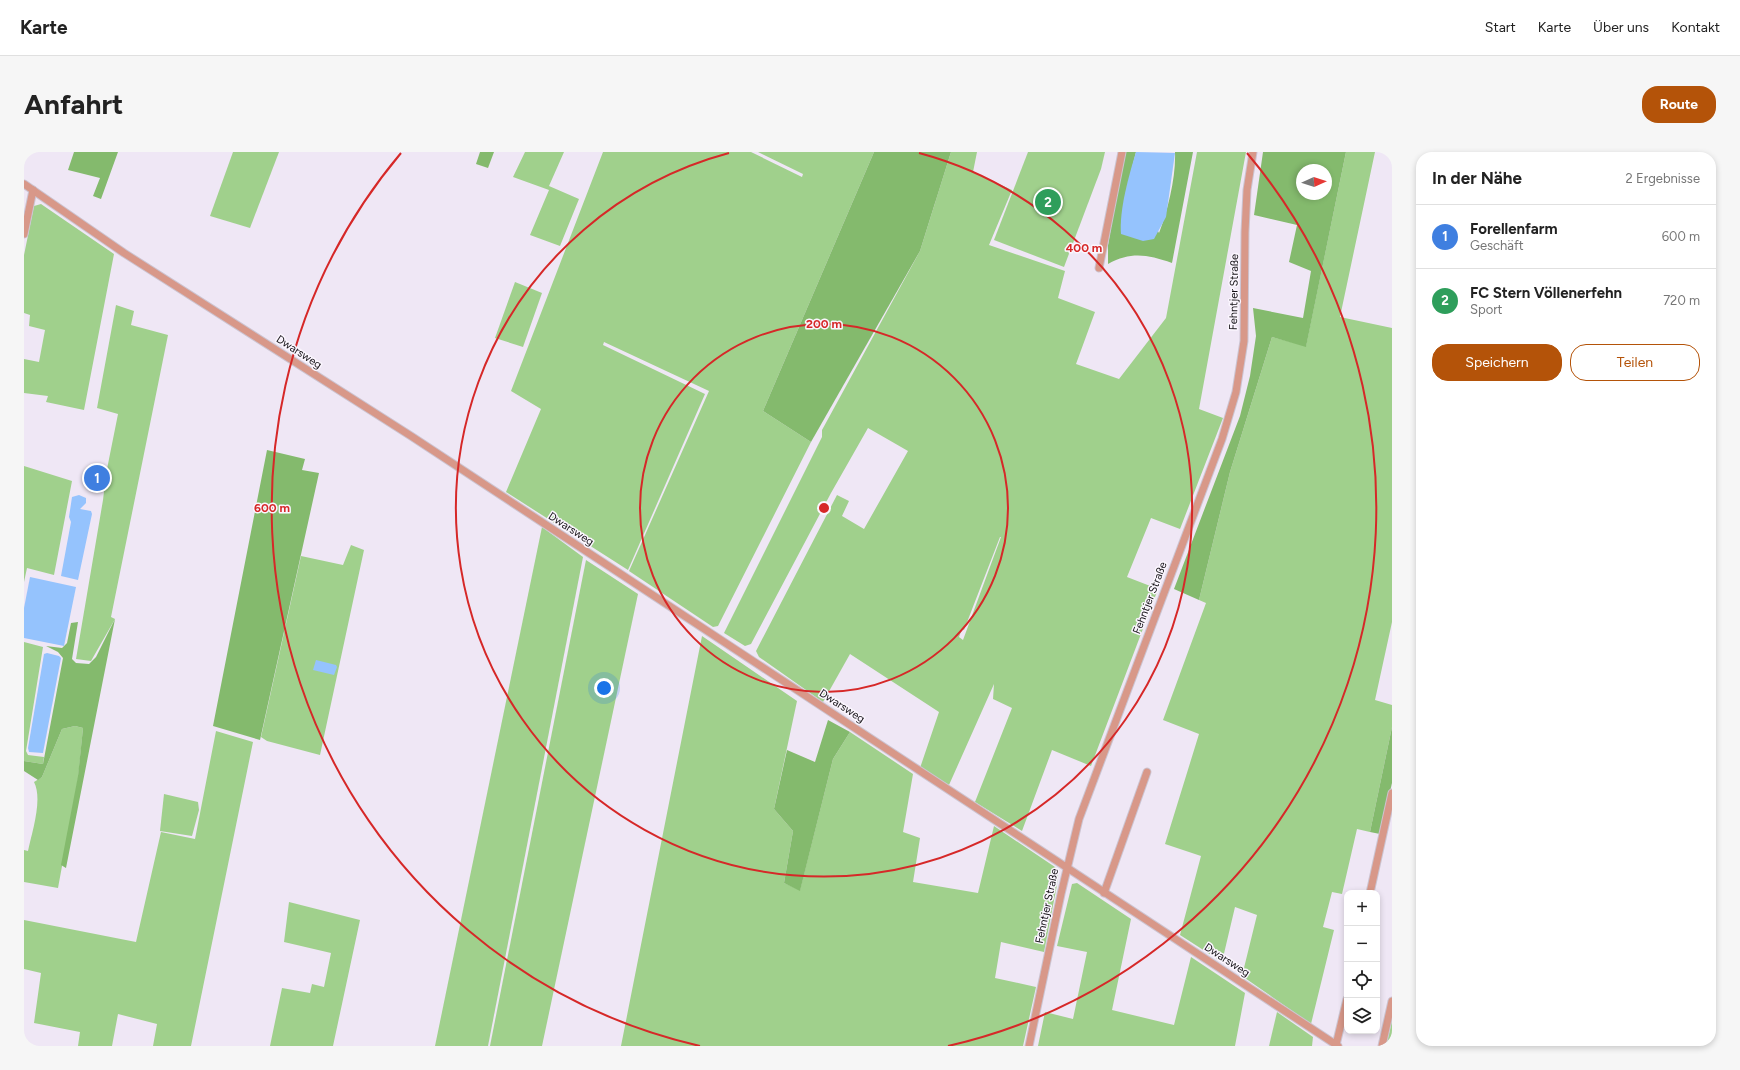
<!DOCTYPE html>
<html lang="de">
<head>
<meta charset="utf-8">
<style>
	body { margin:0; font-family:Figtree,sans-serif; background:#f6f6f6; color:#222 }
	.controls { position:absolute; right:12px; bottom:12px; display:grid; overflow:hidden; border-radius:8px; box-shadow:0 2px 6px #0003 }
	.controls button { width:36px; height:36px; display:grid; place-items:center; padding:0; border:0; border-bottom:1px solid #e0e0e0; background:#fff; color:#222; font:20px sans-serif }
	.compass { position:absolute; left:1272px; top:12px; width:36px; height:36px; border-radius:50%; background:#fff; box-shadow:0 2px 6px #0003; rotate:87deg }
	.you { position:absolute; left:580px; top:536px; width:14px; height:14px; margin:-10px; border:3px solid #fff; border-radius:50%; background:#1a73e8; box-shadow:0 0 0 6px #1a73e833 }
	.badge { display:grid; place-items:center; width:26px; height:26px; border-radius:50%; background:#b45309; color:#fff; font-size:13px; font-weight:700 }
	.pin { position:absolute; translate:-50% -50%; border:2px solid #fff; box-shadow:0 1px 4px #0006 }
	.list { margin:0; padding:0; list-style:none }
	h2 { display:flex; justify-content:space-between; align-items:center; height:52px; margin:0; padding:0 16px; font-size:17px }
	h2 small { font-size:13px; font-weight:400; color:#767676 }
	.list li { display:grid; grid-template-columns:26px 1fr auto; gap:12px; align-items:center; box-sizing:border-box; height:64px; padding:0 16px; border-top:1px solid #e0e0e0 }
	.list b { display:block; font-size:15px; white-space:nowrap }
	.list p { margin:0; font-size:13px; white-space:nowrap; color:#767676 }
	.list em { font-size:13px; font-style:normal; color:#767676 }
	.actions { display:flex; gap:8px; padding:12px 16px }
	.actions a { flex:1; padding:9px 0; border:1px solid #b45309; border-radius:16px; text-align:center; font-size:14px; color:#b45309 }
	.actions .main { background:#b45309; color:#fff }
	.icon { flex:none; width:22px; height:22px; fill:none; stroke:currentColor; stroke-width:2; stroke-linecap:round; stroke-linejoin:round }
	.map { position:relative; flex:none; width:1368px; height:894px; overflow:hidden; border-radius:16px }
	header { display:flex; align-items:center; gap:24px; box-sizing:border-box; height:56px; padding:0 20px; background:#fff; border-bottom:1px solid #e0e0e0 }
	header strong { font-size:19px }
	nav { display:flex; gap:22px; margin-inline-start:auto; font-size:14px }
	.intro { display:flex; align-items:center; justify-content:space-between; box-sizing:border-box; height:96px; padding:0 24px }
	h1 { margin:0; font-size:28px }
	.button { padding:10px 18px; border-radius:16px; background:#b45309; color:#fff; font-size:14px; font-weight:700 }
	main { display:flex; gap:24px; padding:0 24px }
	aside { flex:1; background:#fff; border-radius:16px; box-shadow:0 2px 6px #0003 }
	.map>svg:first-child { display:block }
	.green { fill:#a0d08c; fill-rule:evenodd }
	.forest { fill:#84ba6d; fill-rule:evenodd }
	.water { fill:#95c3fd }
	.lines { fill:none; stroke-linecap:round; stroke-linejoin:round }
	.minor-casing { stroke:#ccc4d1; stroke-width:9 }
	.minor { stroke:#d89889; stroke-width:7 }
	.ring { fill:none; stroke:#d62828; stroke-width:2 }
	.labels { text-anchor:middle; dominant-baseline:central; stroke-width:3; stroke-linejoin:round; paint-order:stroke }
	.street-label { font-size:11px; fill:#120f14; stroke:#fbf6fe }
	.centre { fill:#d62828; stroke:#fbf6fe; stroke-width:2 }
	.ring-label { font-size:12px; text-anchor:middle; font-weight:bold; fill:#d62828; stroke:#fbf6fe; stroke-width:3; stroke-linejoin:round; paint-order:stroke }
</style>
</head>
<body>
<header>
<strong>Karte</strong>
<nav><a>Start</a><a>Karte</a><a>Über uns</a><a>Kontakt</a></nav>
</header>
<div class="intro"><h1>Anfahrt</h1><a class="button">Route</a></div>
<main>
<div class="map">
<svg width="1368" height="894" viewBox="0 0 1368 894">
	<rect width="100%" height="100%" fill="#efe7f5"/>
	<g class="green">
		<path d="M209,0H255L226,76L186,64Z"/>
		<path d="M501,0H540L525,34L555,47L536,94L506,83L525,38L489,25Z"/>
		<path d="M579,0H727L778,25L779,22L734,0H850L739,259L787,290L694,474L689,475L605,419L685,239L580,190L579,193L681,242L604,418L482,340L517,257L487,239Z"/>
		<path d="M927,0H953L949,20L988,38L965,93L1041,119L1034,146L1071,160L1052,212L1095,227L1142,166L1173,0H1222L1175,257L1199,266L1156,377L1127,366L1103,425L1134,437L1067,614L1028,598L998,679L951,650L988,556L969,547L970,532L925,633L896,616L915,560L826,502L799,550L735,505L732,499L813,343L825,349L818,364L840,377L884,299L844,276L807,341L727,492L721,494L700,481L798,285V278L896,99ZM976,385H977L939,488L935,485L938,477L940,478Z"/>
		<path d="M1004,0H1081L1077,17L1040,115L970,88Z"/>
		<path d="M1322,0H1351L1316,165L1368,176V470L1351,548L1368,553V575L1346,680L1333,677L1318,742L1308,740L1299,775L1310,778L1287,872L1218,824L1233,763L1211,755L1198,810L1156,783L1177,704L1141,692L1175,582L1139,568L1182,451L1175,448L1206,320L1248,185L1282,194Z"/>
		<path d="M17,52L90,102L60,258L22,250L24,244L0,241V207L15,210L21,178L5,174L6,163L0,161V103L10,54Z"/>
		<path d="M491,130L518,141L499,195L471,186Z"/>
		<path d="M92,153L110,159L107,173L144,183L87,465L91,467L67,509L52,507L79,348L82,322L94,262L73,256Z"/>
		<path d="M0,314L48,329L30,423L3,416L0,430Z"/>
		<path d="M518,375L559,405L464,894H411Z"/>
		<path d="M327,393L340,398L296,603L243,589L237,585L277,404L319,413Z"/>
		<path d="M562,408L614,442L518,894H466Z"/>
		<path d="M678,484L773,549L750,657L769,679L760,731L776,738L809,607L826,580L889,622L879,680L896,686L889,730L954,741L970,674L1031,715L1034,721L1033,733L1020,800L977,790L971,826L1012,835L999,894H597Z"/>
		<path d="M0,490L19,495L2,599L4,603L20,605L19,612L0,609Z"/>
		<path d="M51,574L59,576L54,627L34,736L0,730V698L4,699C8,680 19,647 10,630L18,625L38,577Z"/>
		<path d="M192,579L229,590L167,894H129L133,872L94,862L88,894H54L56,880L10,871L17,821L0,817V768L112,790L137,680L171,687Z"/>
		<path d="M140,642L174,650L175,658L168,684L136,679Z"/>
		<path d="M1053,731L1107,767L1088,858L1150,873L1167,805L1221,841L1211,894H1014L1021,860L1049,867L1063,800L1033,794L1048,732Z"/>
		<path d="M265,750L336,768L309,894H246L258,836L286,841L288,832L300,835L307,801L260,790Z"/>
		<path d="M1253,860L1289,885L1288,894H1245Z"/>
		<path d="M1368,869V894H1362Z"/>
	</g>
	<g class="forest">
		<path d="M50,0H94L77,47L69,44L76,26L44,18Z"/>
		<path d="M456,0H470L464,16L452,12Z"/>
		<path d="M850,0H927L896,99L787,290L739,259Z"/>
		<path d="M1100,0H1112L1106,24L1135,81C1144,58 1152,25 1151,0H1169L1148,111C1124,103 1108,99 1084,112V93Z"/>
		<path d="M1239,0H1322L1282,195L1248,185L1206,320L1175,448L1150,437L1216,264L1226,224L1232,184L1229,156L1279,166L1287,119L1265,110L1273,73L1230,63ZM1278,18H1302V42H1278Z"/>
		<path d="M243,298L281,307L278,318L295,321L236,588L189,574Z"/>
		<path d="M91,467L42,716L37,713L54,624L59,576L51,574L38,577L18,625L14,628L0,619V609L19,612L39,506L34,500L22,494L38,496L43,491L47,471L54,470L48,507L52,511L65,512L72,505Z"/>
		<path d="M804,568L826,580L809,607L776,739L760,731L769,679L750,657L763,598L791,610Z"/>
		<path d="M1368,575V631L1356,682L1346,680Z"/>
	</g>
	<g class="water">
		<path d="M1112,0L1151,1L1142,65L1130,87L1119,89L1097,82C1095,58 1105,23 1112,0Z"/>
		<path d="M55,343L62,346V351L56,357L67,359L68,362L54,428L37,424L47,370L45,365L48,345Z"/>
		<path d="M6,425L52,435L40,494L0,486V456Z"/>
		<path d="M23,501L35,504L37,506L19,601L5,600L4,596L20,502Z"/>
		<path d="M292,508L312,513L313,515L310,523L289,518Z"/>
	</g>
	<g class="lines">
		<g class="minor-casing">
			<g id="minor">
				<path d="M0,32L100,101L387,284L1314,894"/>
				<path d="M0,82L9,38"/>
				<path d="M1075,116L1098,0"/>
				<path d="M1080,741L1123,620"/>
				<path d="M1346,741L1368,641"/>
				<path d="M1312,893L1323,847"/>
				<path d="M1005,894L1037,742L1055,667L1198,287L1212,240L1220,189L1221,80L1223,38L1229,0"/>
				<path d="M1358,894L1368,849"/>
			</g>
		</g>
		<use href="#minor" class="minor"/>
	</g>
	<g class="ring">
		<circle cx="800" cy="356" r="184"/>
		<path d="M895 1A368 368 0 1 1 705 1"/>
		<path d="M676 894A552 552 0 0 1 377 1M1223 1A552 552 0 0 1 924 894"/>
	</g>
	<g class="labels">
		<g class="street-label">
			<text transform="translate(1210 140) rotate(-89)">Fehntjer Straße</text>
			<text transform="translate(275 200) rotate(33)">Dwarsweg</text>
			<text transform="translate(547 377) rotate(33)">Dwarsweg</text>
			<text transform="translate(1126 446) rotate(-69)">Fehntjer Straße</text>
			<text transform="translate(818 554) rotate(33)">Dwarsweg</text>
			<text transform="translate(1023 754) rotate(-78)">Fehntjer Straße</text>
			<text transform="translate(1203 808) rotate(33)">Dwarsweg</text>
		</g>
	</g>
	<circle cx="800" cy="356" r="6" class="centre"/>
	<g class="ring-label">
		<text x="1060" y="100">400 m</text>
		<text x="800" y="176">200 m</text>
		<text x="248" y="360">600 m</text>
	</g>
</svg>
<div class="controls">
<button>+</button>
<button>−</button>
<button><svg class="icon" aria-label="locate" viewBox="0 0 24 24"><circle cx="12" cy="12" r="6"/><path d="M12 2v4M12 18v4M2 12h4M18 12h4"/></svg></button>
<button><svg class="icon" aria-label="layers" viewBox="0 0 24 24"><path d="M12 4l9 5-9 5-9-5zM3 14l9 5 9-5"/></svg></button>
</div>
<svg class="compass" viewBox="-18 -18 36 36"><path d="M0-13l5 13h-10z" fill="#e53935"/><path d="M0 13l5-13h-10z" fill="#767676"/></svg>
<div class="you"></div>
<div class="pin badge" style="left:73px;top:326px;background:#3f7fe0">1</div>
<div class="pin badge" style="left:1024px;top:50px;background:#2e9e5b">2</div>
</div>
<aside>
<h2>In der Nähe<small>2 Ergebnisse</small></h2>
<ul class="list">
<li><span class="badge" style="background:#3f7fe0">1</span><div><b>Forellenfarm</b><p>Geschäft</p></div><em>600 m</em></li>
<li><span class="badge" style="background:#2e9e5b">2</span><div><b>FC Stern Völlenerfehn</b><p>Sport</p></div><em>720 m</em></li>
</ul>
<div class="actions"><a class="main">Speichern</a><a>Teilen</a></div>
</aside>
</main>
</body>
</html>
